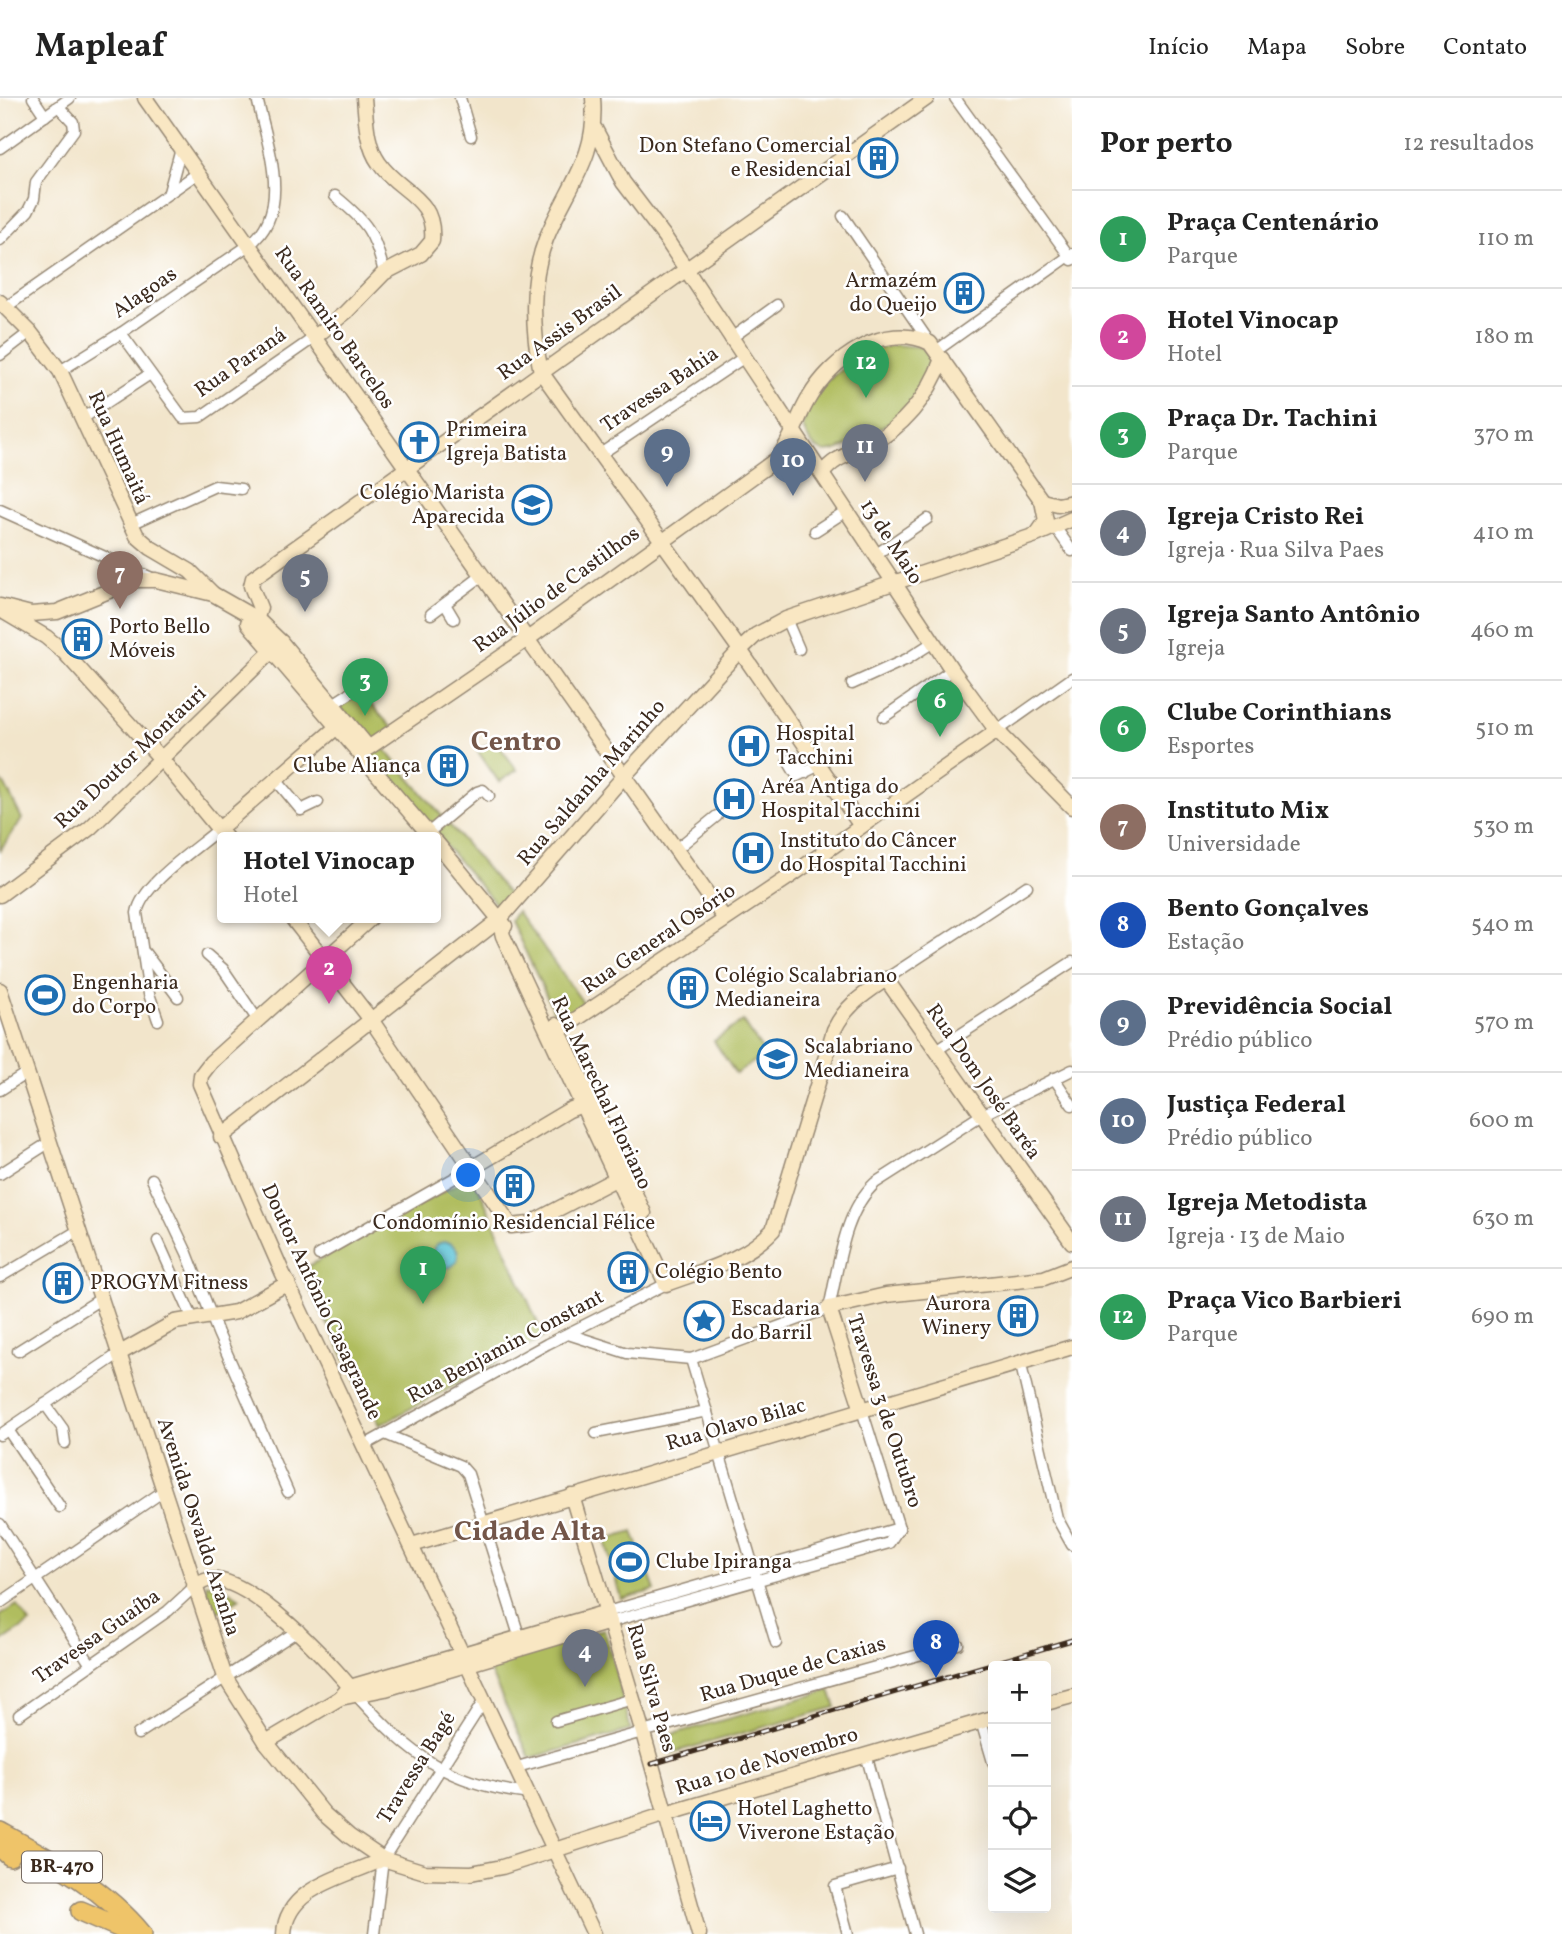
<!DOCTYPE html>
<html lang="pt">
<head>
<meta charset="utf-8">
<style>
	body { margin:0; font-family:Vollkorn,serif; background:#f2f2f2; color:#222 }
	.controls { position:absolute; right:21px; bottom:21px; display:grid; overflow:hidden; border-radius:7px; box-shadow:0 7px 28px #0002 }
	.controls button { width:63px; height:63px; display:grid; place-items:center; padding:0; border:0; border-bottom:2px solid #e0e0e0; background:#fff; color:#222; font:35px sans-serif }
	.you { position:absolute; left:469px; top:1078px; width:24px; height:24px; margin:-18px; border:5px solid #fff; border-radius:50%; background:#1a73e8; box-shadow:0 0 0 10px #1a73e833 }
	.badge { display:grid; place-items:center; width:46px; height:46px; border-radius:50%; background:#0b8043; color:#fff; font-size:23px; font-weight:700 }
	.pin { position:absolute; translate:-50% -58px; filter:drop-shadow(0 2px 4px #0008) }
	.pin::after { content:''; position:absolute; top:37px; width:24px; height:21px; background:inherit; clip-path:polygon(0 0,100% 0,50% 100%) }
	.popup { position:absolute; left:217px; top:734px; width:224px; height:91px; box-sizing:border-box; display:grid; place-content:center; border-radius:7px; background:#fff; filter:drop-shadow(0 2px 5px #0005); font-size:23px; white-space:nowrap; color:#767676 }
	.popup b { font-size:26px; color:#222 }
	.popup::after { content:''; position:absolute; left:50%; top:100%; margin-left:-14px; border:14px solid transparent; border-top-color:#fff }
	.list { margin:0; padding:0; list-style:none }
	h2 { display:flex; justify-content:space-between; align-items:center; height:91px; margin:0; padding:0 28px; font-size:30px }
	h2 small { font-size:23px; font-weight:400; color:#767676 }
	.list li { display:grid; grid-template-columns:46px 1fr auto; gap:21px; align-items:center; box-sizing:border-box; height:98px; padding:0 28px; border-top:2px solid #e0e0e0 }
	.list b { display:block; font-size:26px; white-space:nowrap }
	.list p { margin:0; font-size:23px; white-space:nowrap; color:#767676 }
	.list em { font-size:23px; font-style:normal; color:#767676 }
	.icon { flex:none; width:38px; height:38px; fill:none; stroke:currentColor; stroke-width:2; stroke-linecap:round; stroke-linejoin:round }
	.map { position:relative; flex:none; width:1072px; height:1836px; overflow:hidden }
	header { display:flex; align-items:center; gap:42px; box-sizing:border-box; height:98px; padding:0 35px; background:#fff; border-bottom:2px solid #e0e0e0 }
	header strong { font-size:33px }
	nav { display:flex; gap:38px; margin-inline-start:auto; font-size:24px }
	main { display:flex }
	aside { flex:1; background:#fff }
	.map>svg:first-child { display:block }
	.green { fill:#b0bd5f; stroke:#76743e; stroke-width:2 }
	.water { fill:#59c2d6; stroke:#4a767a; stroke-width:2 }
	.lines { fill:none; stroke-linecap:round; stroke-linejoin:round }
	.street-casing { stroke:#968874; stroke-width:13 }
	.secondary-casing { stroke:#968874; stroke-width:17 }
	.highway-casing { stroke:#968874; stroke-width:22 }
	.street { stroke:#fff; stroke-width:10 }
	.secondary { stroke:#f9e7c3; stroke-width:14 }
	.highway { stroke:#efc469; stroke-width:19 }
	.rail-casing { stroke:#3b2a1e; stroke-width:5 }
	.rail { stroke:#fff; stroke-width:2.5; stroke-dasharray:8; stroke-linecap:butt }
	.labels { text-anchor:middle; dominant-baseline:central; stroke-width:5; stroke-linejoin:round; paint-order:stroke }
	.shield { fill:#fff; stroke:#766a62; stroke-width:2 }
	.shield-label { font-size:19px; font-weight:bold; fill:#3b2a1e }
	.poi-label { font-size:21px; fill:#3b2a1e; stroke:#fff; text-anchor:start }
	.street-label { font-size:21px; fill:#3b2a1e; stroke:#fff }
	.district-label { font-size:28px; font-weight:bold; fill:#735649; stroke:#fff }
</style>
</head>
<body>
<header>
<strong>Mapleaf</strong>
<nav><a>Início</a><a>Mapa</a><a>Sobre</a><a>Contato</a></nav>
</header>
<main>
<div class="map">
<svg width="1072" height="1836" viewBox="0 0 1072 1836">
	<rect width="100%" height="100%" fill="#fff"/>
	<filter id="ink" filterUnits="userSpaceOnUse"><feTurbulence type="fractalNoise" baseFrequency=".0143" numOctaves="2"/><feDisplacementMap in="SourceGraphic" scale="14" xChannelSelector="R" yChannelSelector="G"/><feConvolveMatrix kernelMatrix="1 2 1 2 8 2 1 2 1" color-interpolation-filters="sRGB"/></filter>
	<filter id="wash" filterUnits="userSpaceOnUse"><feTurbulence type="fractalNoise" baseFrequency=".00686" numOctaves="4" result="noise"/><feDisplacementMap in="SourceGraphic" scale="28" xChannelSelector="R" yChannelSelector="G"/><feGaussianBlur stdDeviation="1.57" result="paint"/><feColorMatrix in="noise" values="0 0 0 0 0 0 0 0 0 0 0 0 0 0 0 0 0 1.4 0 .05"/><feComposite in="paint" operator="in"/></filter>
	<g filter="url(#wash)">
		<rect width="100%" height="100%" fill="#f2e5cb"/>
		<g class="green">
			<path d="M896,247L922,249L933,265C924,306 886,329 851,346C843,350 828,357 819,352C811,348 807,338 803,330C806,289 859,252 896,247Z"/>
			<path d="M358,592L393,631L370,646L338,606Z"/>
			<path d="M495,642L517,672L499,684L477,652Z"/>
			<path d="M383,649L511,799L498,809L369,659Z"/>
			<path d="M0,683L5,687L22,721L0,752Z"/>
			<path d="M517,813L584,906L559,924L511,823Z"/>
			<path d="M743,923L765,956L736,976L714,943Z"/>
			<path d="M473,1077L544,1239L380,1327L300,1173Z"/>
			<path d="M633,1434L655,1492L621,1501L605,1442Z"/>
			<path d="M206,1485L224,1490L240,1500L211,1518Z"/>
			<path d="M17,1507L30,1525L2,1543L0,1518Z"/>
			<path d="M604,1531L631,1632L530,1660L487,1567Z"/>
			<path d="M830,1592L836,1609L671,1655L666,1638Z"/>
		</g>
		<circle class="water" cx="445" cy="1157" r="13"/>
	</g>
	<g filter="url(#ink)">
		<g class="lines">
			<g class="street-casing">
				<g id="street">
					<path d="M33,0L45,18"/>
					<path d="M460,0L471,38"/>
					<path d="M955,0L1072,162"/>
					<path d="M0,50L70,0"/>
					<path d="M169,94L181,50"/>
					<path d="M335,98C367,124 375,135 384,175"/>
					<path d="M843,118L930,245"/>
					<path d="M0,142L28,113L34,101L36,84L74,32L73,24L58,8"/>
					<path d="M6,209L198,75"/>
					<path d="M121,235L183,320L200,319L315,239"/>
					<path d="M730,241L777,207"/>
					<path d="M936,253L1072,156"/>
					<path d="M0,257L30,234"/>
					<path d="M60,273L121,235L249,147C294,113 267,46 257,0"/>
					<path d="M83,320L150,276"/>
					<path d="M599,357L743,260"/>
					<path d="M0,412L154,481"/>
					<path d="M129,427L215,388L241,391"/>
					<path d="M1055,429L1072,453"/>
					<path d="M815,433L846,413"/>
					<path d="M875,457L927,421"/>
					<path d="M445,506L454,521"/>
					<path d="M431,516L483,477"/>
					<path d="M786,521L799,551"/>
					<path d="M852,586L907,561L932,545"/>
					<path d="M333,606L372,581"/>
					<path d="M884,619L952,572"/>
					<path d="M997,633L1072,580"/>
					<path d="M805,675L795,660L788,663L797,678L820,667"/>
					<path d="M277,683L301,712L318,704"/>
					<path d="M428,735L477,694L483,692L489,698"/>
					<path d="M675,752L717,718"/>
					<path d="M145,855L178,899"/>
					<path d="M207,857L223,871L257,921"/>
					<path d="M886,881L1027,788"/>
					<path d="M158,922L149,896L137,815C142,786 196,751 219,731"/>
					<path d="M935,953L1072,864"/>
					<path d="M1054,980L1072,1007"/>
					<path d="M0,992L28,974"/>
					<path d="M0,1076L50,1044"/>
					<path d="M152,1081L187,1155L218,1235L288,1394"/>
					<path d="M158,1143L192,1219"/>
					<path d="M319,1157L472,1070"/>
					<path d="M0,1179L79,1132"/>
					<path d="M568,1236L627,1255L691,1261L829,1210C839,1168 843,1115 875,1085L980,1018L1072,972"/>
					<path d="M18,1253L102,1200"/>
					<path d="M691,1261L776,1545"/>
					<path d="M1020,1263L1057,1420L1072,1447"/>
					<path d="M45,1306L63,1331L65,1345"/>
					<path d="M862,1312L899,1430"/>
					<path d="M8,1332L60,1409"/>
					<path d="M596,1335L707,1313"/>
					<path d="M385,1336L461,1368L468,1376L522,1547"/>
					<path d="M0,1337L120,1255"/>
					<path d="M365,1347L547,1246L666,1186"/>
					<path d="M0,1426L91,1567"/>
					<path d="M0,1505L165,1392"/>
					<path d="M607,1514L899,1430"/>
					<path d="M610,1524L889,1445L899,1430"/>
					<path d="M357,1598C412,1658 447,1686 530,1696"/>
					<path d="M19,1617L168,1513L194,1489"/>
					<path d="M556,1623L633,1601"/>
					<path d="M981,1623L993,1664"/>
					<path d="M138,1636L299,1532"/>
					<path d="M866,1656L915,1836"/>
					<path d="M517,1669L958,1546"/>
					<path d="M374,1836L383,1761L485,1601"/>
					<path d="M848,1836L835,1788L898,1770"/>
				</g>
			</g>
			<g class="secondary-casing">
				<g id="secondary">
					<path d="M145,0L725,821"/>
					<path d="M593,0C598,61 567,88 546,141C530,182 532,232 541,274L740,552L861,728"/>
					<path d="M595,31L623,84L664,138L952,572L997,633L1072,709"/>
					<path d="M0,204L30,234L60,273L137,438L151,450L190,473L212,495"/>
					<path d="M315,239L346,214L384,175L421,156L432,143C436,98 399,95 379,65C366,47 366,21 364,0"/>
					<path d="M822,376C835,358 850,357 868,348C905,328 928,299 942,261"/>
					<path d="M1042,403L1058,407L1072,404"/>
					<path d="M0,508L31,516L57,514L136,482H156L213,496L257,521L281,544L368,649"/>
					<path d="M4,514L46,539L64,554L162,662L226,740"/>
					<path d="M248,525L432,740"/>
					<path d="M253,531L260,510L251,488L253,480L927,0"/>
					<path d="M361,655L529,540L777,361C793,342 796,321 809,300C831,261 884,223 930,245L1042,403L1046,423L1037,436"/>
					<path d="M219,731L338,628"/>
					<path d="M436,744L505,828"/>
					<path d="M0,797L90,730L281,544"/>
					<path d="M292,820L372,923L511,1128L529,1126L627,1075"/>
					<path d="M371,820L211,964L201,977L200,986L283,1176L594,1836"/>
					<path d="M499,822L503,838L666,1186C706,1171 744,1163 773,1132L834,932C846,907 864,896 886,881L1072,1144"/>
					<path d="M0,892L225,1579L266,1644L324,1716L349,1738L383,1761L425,1774L471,1775L502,1769L666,1716L993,1620"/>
					<path d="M556,927L644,1115"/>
					<path d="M551,938L789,779L997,633"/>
					<path d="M221,1039L499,822L625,677L740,552L756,537L786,521L1036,437L1072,421"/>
					<path d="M472,1070L569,1012L582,1007L589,1010"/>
					<path d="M120,1255L175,1224L236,1214L288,1185"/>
					<path d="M862,1312L829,1210L886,1197L1044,1180L1072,1169"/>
					<path d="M572,1398L643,1635L699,1836"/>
					<path d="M412,1447L1072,1249"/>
					<path d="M194,1489C199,1486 204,1482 209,1482C250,1477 331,1565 355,1595"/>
					<path d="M340,1600L385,1591L610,1524"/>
					<path d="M1046,1605L1072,1598"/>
					<path d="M266,1644L340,1600L350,1589L607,1514"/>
					<path d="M284,1836C286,1788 347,1779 383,1761"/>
				</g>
			</g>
			<g class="highway-casing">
				<g id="highway">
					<path d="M0,1734C51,1762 104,1790 142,1836"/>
					<path d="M0,1749L10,1758"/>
					<path d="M81,1813L125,1832"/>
				</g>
			</g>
			<use href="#street" class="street"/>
			<use href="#secondary" class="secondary"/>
			<use href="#highway" class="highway"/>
			<g class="rail-casing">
				<path id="rail" d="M652,1666L1072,1542"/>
			</g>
			<use href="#rail" class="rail"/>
		</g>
	</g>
	<defs>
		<g id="building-ring" transform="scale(2.0125)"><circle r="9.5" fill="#fff" stroke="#1f6fb2" stroke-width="1.5"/><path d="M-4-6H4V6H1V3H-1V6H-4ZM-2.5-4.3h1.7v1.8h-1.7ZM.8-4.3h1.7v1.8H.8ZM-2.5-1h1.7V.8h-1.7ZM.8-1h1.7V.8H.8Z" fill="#1f6fb2"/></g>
		<g id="church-ring" transform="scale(2.0125)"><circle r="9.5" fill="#fff" stroke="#1f6fb2" stroke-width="1.5"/><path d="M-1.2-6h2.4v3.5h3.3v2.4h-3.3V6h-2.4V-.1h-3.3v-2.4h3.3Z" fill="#1f6fb2"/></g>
		<g id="school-ring" transform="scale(2.0125)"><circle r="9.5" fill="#fff" stroke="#1f6fb2" stroke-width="1.5"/><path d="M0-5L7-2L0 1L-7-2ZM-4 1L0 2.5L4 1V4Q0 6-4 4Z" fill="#1f6fb2"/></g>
		<g id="hospital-ring" transform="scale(2.0125)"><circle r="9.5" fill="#fff" stroke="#1f6fb2" stroke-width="1.5"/><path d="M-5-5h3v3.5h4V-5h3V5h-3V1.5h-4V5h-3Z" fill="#1f6fb2"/></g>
		<g id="stadium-ring" transform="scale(2.0125)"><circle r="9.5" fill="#fff" stroke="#1f6fb2" stroke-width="1.5"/><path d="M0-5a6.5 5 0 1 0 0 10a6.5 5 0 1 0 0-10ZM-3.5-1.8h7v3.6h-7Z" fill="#1f6fb2"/></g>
		<g id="sight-ring" transform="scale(2.0125)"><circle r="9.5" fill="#fff" stroke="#1f6fb2" stroke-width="1.5"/><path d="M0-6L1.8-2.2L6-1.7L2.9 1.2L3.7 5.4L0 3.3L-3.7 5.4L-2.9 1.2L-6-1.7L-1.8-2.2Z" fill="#1f6fb2"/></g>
		<g id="hotel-ring" transform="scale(2.0125)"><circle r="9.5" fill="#fff" stroke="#1f6fb2" stroke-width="1.5"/><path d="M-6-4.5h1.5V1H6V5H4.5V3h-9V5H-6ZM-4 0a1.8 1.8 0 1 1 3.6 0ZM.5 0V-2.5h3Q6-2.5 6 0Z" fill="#1f6fb2"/></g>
	</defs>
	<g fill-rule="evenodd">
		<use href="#building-ring" x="878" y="60"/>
		<use href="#building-ring" x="964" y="195"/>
		<use href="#church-ring" x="419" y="344"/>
		<use href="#school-ring" x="532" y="407"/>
		<use href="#building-ring" x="82" y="541"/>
		<use href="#hospital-ring" x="749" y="648"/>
		<use href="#building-ring" x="448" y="668"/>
		<use href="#hospital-ring" x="734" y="701"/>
		<use href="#hospital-ring" x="753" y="755"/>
		<use href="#building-ring" x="688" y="890"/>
		<use href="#stadium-ring" x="45" y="897"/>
		<use href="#school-ring" x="777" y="961"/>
		<use href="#building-ring" x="514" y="1088"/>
		<use href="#building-ring" x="628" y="1174"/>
		<use href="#building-ring" x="63" y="1185"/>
		<use href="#building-ring" x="1018" y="1218"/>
		<use href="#sight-ring" x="704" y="1223"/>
		<use href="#stadium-ring" x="629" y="1464"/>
		<use href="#hotel-ring" x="710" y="1723"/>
	</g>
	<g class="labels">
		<rect class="shield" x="22" y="1753.5" width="80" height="31" rx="5"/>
		<g class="shield-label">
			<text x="62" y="1769">BR-470</text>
		</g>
		<g class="poi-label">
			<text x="851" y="48" text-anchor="end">Don Stefano Comercial<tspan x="851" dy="24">e Residencial</tspan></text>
			<text x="937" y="183" text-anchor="end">Armazém<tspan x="937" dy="24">do Queijo</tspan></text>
			<text x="446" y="332">Primeira<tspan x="446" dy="24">Igreja Batista</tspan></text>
			<text x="505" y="395" text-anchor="end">Colégio Marista<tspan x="505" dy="24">Aparecida</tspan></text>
			<text x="109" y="529">Porto Bello<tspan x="109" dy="24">Móveis</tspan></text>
			<text x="776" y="636">Hospital<tspan x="776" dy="24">Tacchini</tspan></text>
			<text x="421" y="668" text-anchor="end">Clube Aliança</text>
			<text x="761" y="689">Aréa Antiga do<tspan x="761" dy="24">Hospital Tacchini</tspan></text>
			<text x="780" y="743">Instituto do Câncer<tspan x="780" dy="24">do Hospital Tacchini</tspan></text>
			<text x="715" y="878">Colégio Scalabriano<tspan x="715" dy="24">Medianeira</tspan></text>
			<text x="72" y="885">Engenharia<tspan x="72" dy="24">do Corpo</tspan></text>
			<text x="804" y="949">Scalabriano<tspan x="804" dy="24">Medianeira</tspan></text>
			<text x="514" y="1125" text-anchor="middle">Condomínio Residencial Félice</text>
			<text x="655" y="1174">Colégio Bento</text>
			<text x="90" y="1185">PROGYM Fitness</text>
			<text x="991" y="1206" text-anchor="end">Aurora<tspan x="991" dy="24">Winery</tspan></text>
			<text x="731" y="1211">Escadaria<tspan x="731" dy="24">do Barril</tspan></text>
			<text x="656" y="1464">Clube Ipiranga</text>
			<text x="737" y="1711">Hotel Laghetto<tspan x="737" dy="24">Viverone Estação</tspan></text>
		</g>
		<g class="street-label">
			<text transform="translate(145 195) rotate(-35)">Alagoas</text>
			<text transform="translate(334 230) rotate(55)">Rua Ramiro Barcelos</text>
			<text transform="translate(560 235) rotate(-36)">Rua Assis Brasil</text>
			<text transform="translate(241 265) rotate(-35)">Rua Paraná</text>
			<text transform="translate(660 292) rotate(-34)">Travessa Bahia</text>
			<text transform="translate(118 350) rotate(66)">Rua Humaitá</text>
			<text transform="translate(891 444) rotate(57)">13 de Maio</text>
			<text transform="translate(557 492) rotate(-36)">Rua Júlio de Castilhos</text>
			<text transform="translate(131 660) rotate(-43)">Rua Doutor Montauri</text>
			<text transform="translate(592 685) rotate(-49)">Rua Saldanha Marinho</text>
			<text transform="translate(659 841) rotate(-34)">Rua General Osório</text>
			<text transform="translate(983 984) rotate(55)">Rua Dom José Baréa</text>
			<text transform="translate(601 995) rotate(65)">Rua Marechal Floriano</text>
			<text transform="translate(321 1204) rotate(65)">Doutor Antônio Casagrande</text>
			<text transform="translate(506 1249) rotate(-28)">Rua Benjamin Constant</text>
			<text transform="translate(884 1313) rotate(72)">Travessa 3 de Outubro</text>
			<text transform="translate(736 1327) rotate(-16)">Rua Olavo Bilac</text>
			<text transform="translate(198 1429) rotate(72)">Avenida Osvaldo Aranha</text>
			<text transform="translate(97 1539) rotate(-35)">Travessa Guaíba</text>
			<text transform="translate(793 1572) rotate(-16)">Rua Duque de Caxias</text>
			<text transform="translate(651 1590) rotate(74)">Rua Silva Paes</text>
			<text transform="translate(767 1664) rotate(-17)">Rua 10 de Novembro</text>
			<text transform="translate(417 1670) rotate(-58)">Travessa Bagé</text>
		</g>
		<g class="district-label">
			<text x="516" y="644">Centro</text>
			<text x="530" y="1434">Cidade Alta</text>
		</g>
	</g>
</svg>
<div class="controls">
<button>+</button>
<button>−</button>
<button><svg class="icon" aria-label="locate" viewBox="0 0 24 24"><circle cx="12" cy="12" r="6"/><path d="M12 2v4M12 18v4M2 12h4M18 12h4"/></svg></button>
<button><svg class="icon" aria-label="layers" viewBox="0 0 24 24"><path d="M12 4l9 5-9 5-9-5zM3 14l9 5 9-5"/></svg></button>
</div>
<div class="you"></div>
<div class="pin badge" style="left:423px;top:1206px;background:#2e9e5b">1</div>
<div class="pin badge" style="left:329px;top:906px;background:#d1479c">2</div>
<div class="popup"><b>Hotel Vinocap</b>Hotel</div>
<div class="pin badge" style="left:365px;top:618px;background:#2e9e5b">3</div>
<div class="pin badge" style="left:585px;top:1589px;background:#6b7280">4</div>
<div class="pin badge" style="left:305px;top:514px;background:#6b7280">5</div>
<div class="pin badge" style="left:940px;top:639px;background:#2e9e5b">6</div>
<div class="pin badge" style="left:120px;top:511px;background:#8d6e63">7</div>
<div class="pin badge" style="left:936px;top:1580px;background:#1a4fb4">8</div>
<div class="pin badge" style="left:667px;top:389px;background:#5c6f8a">9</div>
<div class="pin badge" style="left:793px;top:398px;background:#5c6f8a">10</div>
<div class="pin badge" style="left:865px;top:384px;background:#6b7280">11</div>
<div class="pin badge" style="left:866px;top:300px;background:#2e9e5b">12</div>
</div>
<aside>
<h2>Por perto<small>12 resultados</small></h2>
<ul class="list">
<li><span class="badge" style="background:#2e9e5b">1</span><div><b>Praça Centenário</b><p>Parque</p></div><em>110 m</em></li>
<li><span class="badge" style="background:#d1479c">2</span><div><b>Hotel Vinocap</b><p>Hotel</p></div><em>180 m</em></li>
<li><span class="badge" style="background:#2e9e5b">3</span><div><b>Praça Dr. Tachini</b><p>Parque</p></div><em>370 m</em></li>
<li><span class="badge" style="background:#6b7280">4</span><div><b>Igreja Cristo Rei</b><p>Igreja · Rua Silva Paes</p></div><em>410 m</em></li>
<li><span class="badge" style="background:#6b7280">5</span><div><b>Igreja Santo Antônio</b><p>Igreja</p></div><em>460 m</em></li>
<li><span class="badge" style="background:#2e9e5b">6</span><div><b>Clube Corinthians</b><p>Esportes</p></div><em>510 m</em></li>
<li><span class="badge" style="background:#8d6e63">7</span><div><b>Instituto Mix</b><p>Universidade</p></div><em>530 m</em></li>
<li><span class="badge" style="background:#1a4fb4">8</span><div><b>Bento Gonçalves</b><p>Estação</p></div><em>540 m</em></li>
<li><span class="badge" style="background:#5c6f8a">9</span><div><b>Previdência Social</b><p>Prédio público</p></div><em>570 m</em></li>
<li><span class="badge" style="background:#5c6f8a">10</span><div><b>Justiça Federal</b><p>Prédio público</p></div><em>600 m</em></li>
<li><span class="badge" style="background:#6b7280">11</span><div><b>Igreja Metodista</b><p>Igreja · 13 de Maio</p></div><em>630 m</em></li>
<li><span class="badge" style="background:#2e9e5b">12</span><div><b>Praça Vico Barbieri</b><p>Parque</p></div><em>690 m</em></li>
</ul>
</aside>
</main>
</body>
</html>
